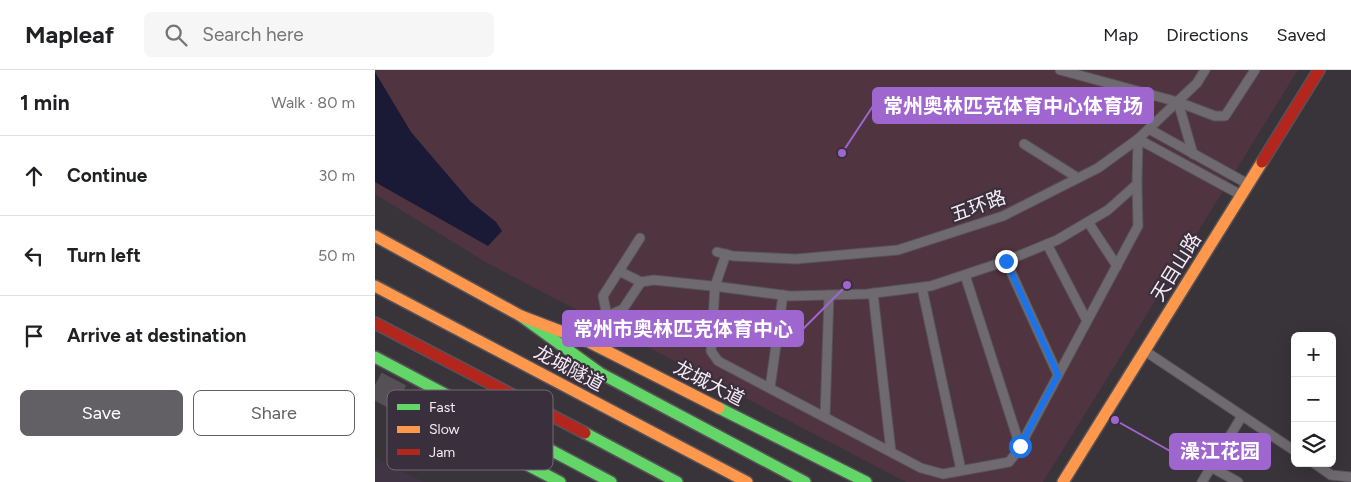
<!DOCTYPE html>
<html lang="en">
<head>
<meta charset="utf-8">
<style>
	body { margin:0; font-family:Figtree,"Noto Sans SC",sans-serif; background:#f6f6f6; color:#202124 }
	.controls { position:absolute; right:15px; bottom:15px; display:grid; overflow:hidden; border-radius:8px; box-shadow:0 5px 20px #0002 }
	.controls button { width:45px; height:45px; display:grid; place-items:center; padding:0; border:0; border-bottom:1px solid #e0e0e0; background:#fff; color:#202124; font:25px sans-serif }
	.stop { position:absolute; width:15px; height:15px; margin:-11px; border:4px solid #1a73e8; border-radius:50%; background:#fff }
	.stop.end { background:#1a73e8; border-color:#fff; box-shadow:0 1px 5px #0008 }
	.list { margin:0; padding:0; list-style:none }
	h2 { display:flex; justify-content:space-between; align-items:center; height:65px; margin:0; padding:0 20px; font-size:21px }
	h2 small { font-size:16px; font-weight:400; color:#757577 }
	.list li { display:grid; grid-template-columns:32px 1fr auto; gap:15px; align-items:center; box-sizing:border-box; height:80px; padding:0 20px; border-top:1px solid #e0e0e0 }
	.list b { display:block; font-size:19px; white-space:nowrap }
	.list em { font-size:16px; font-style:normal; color:#757577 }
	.actions { display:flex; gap:10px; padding:15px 20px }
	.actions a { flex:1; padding:11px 0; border:1px solid #626065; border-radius:8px; text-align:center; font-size:18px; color:#626065 }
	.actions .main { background:#626065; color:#fff }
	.icon { flex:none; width:28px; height:28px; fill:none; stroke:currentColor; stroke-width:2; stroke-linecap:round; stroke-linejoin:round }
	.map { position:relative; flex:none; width:976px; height:412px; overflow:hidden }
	header { display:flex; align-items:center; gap:30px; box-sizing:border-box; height:70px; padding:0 25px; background:#fff; border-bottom:1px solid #e0e0e0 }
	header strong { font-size:24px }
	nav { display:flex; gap:28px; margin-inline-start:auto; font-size:18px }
	.search { width:350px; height:45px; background:#f6f6f6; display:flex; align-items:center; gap:12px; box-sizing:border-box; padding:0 18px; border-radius:8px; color:#757577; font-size:19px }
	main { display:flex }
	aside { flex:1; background:#fff }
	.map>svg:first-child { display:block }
	.built { fill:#413445 }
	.green { fill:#50343f }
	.water { fill:#1a1a37 }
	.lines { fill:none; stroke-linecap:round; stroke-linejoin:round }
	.highway-tunnel { stroke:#554f56; stroke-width:28; stroke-dasharray:28 14; stroke-linecap:butt }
	.lane-casing { stroke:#575258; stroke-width:11 }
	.fast-casing { stroke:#575258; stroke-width:14 }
	.slow-casing { stroke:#575258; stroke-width:14 }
	.jam-casing { stroke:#575258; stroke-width:14 }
	.lane { stroke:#6f6a70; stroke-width:9 }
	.fast { stroke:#63d668; stroke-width:11 }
	.slow { stroke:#ff974d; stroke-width:11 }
	.jam { stroke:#b3261e; stroke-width:11 }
	.route { stroke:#1a73e8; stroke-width:6 }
	.labels { text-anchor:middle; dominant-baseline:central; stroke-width:4.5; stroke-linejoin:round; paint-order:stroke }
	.street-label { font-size:19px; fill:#f4edf6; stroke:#3a303d }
	.key { fill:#3a303d; stroke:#726974; stroke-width:1 }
	.key-label { font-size:14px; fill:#f4edf6 }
	.leader { fill:none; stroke:#9f66d0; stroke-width:2 }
	.callout-dot { fill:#9f66d0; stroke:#3a303d; stroke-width:2 }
	.callout { fill:#9f66d0; stroke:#9f66d0; stroke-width:2 }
	.callout-label { font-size:20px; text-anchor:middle; font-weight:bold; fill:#fff }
</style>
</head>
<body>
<header>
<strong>Mapleaf</strong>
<div class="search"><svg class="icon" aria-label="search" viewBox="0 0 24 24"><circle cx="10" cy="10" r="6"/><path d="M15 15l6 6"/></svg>Search here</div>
<nav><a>Map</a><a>Directions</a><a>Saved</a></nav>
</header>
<main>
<aside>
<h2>1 min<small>Walk · 80 m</small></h2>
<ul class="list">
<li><svg class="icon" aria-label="ahead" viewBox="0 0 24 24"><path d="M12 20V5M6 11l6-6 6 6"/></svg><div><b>Continue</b></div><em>30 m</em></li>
<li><svg class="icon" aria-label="left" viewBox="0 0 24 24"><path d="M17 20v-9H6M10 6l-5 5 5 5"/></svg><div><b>Turn left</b></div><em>50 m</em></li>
<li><svg class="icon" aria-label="arrive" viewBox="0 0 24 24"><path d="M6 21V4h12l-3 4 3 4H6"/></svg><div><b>Arrive at destination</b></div></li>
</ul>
<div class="actions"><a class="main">Save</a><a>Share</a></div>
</aside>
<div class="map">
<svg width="976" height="412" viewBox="0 0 976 412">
	<rect width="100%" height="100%" fill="#39333a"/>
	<path class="built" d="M0,388L49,412H0Z"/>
	<path class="green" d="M0,0H923L668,412H531L112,193L0,124Z"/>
	<path class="water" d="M0,2L36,62L95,131L121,152L127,161L113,176L0,112Z"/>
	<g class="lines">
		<path class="highway-tunnel" d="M0,315L107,371"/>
		<g class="lane-casing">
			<g id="lane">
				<path d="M685,0L803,32L840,46H850L880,0"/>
				<path d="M803,32L818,84"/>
				<path d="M774,59L873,114"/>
				<path d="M649,74L703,108"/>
				<path d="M713,152L742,196"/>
				<path d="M672,174L712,251"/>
				<path d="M342,182L358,186L421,189L523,180L628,146L723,98L763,69L822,13L830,0"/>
				<path d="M351,184L340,216L336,281L343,291L546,398L568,404L634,392L642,382L763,156L762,114"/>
				<path d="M631,191L683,305"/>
				<path d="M244,201L266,212L279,210L346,217L415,226L492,224L556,216L631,191L682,170L733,140L762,114L763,69L866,125"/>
				<path d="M590,205L645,376"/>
				<path d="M547,218L586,400"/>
				<path d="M498,223L516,382"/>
				<path d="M232,246L228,226L265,168"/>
				<path d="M216,269L232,246L248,239L266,212"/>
				<path d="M770,281L920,381"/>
				<path d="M395,318L408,225"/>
				<path d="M450,347L454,225"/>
				<path d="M939,393L956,405L976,407"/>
				<path d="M836,397L863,412"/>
				<path d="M827,412L867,346"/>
			</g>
		</g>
		<g class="fast-casing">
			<g id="fast">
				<path d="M146,246L225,303L430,412"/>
				<path d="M0,287L236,412"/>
				<path d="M344,338L491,412"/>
				<path d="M210,363L302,412"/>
				<path d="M107,371L185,412"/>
			</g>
		</g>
		<g class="slow-casing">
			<g id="slow">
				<path d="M0,166L146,246L214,272L344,338"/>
				<path d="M0,216L372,412"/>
				<path d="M688,412L887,92"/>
			</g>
		</g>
		<g class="jam-casing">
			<g id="jam">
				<path d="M887,92L944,0"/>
				<path d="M0,253L210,363"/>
			</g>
		</g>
		<use href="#lane" class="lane"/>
		<use href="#fast" class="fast"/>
		<use href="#slow" class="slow"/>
		<use href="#jam" class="jam"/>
	</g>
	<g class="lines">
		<path class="route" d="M631,191L683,305L645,376"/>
	</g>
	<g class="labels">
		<g class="street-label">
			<text transform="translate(603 136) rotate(-20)">五环路</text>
			<text transform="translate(801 197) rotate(-58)">天目山路</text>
			<text transform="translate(194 298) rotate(28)">龙城隧道</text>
			<text transform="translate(334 313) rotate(27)">龙城大道</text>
		</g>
	</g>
	<rect x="12" y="320" width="166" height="80" rx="8" class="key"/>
	<rect x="22" y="334" width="23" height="6" fill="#63d668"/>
	<rect x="22" y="356" width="23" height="7" fill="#ff974d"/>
	<rect x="22" y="379" width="23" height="6" fill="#b3261e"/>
	<g class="key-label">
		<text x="54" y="342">Fast</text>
		<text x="54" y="364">Slow</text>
		<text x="54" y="387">Jam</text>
	</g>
	<path class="leader" d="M467 83L498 36M472 215L428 259M740 350L795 381"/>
	<g class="callout-dot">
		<circle cx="467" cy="83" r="5"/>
		<circle cx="472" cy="215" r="5"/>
		<circle cx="740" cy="350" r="5"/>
	</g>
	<g class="callout">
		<rect x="498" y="18" width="280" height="35" rx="5"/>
		<rect x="188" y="241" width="240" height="35" rx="5"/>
		<rect x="795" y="364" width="100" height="35" rx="5"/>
	</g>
	<g class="callout-label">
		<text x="638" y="43">常州奥林匹克体育中心体育场</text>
		<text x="308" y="266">常州市奥林匹克体育中心</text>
		<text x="845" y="388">澡江花园</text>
	</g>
</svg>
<div class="controls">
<button>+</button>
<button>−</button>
<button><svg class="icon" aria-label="layers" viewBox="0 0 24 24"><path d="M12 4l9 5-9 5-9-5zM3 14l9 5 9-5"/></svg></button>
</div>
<div class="stop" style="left:645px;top:376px"></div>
<div class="stop end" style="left:631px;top:191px"></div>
</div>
</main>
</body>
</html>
